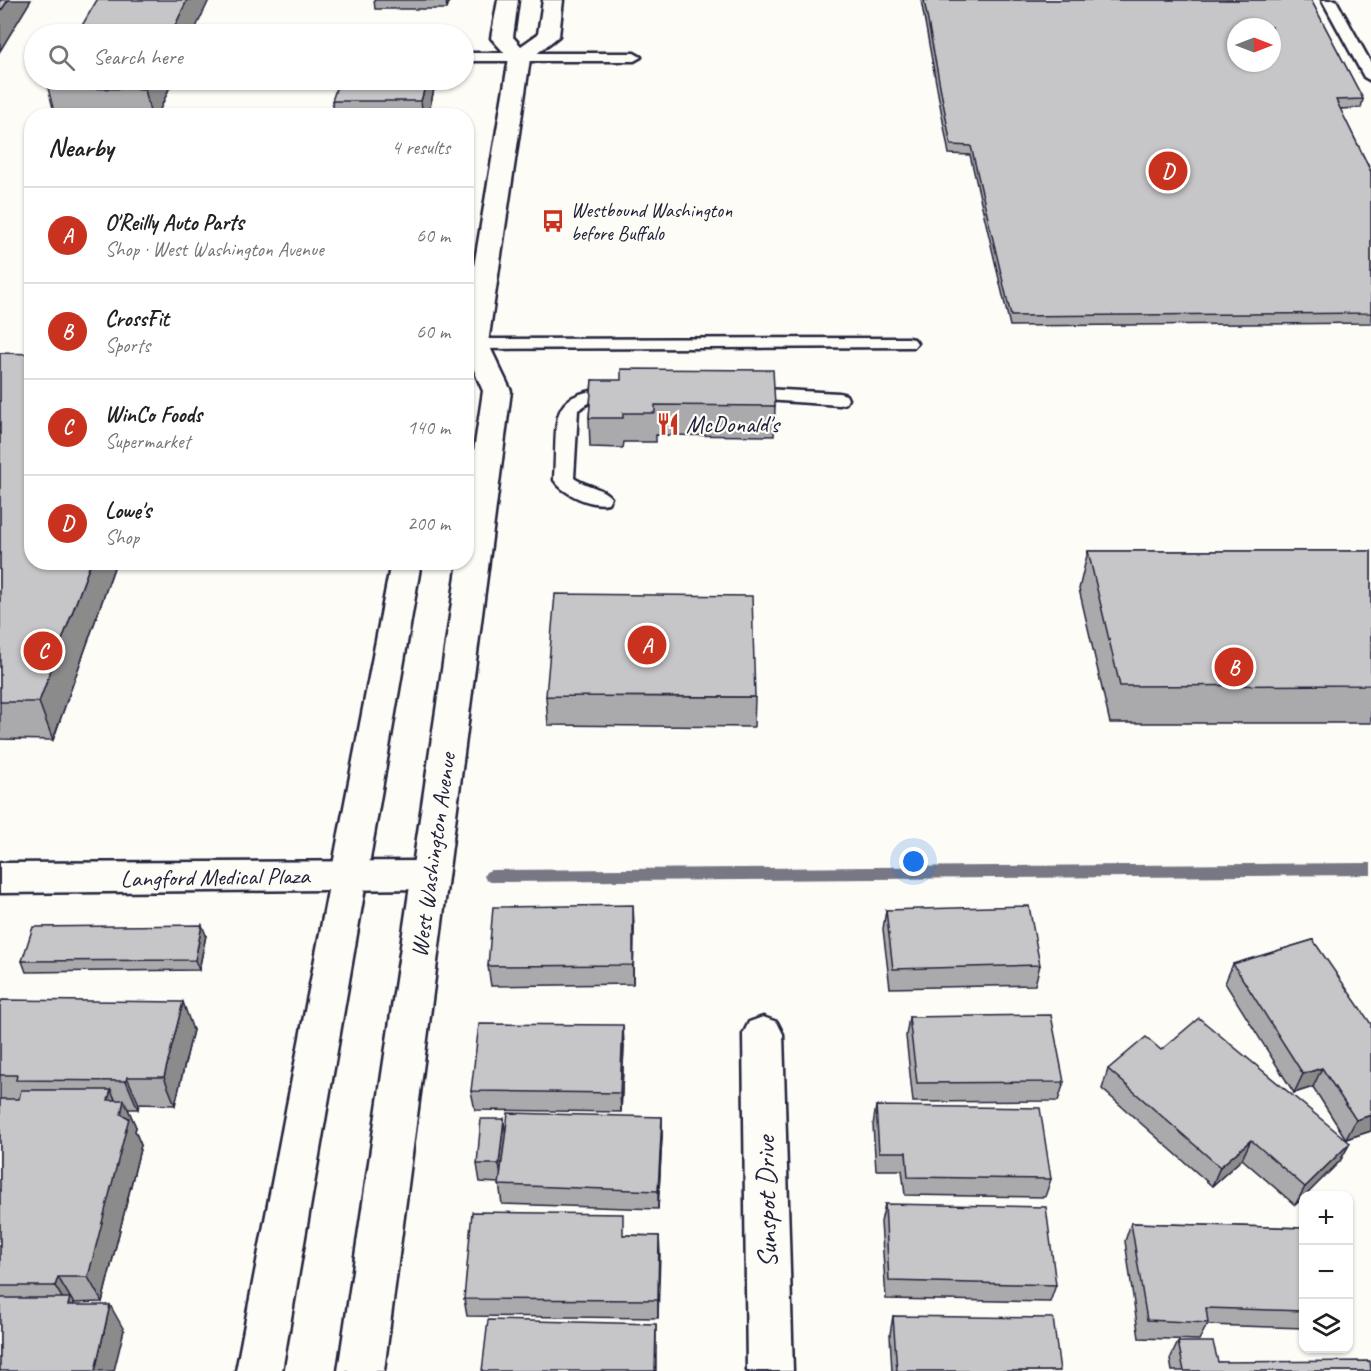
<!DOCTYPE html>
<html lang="en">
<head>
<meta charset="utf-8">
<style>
	body { margin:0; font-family:Caveat,sans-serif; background:#f2f2f2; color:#222 }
	.controls { position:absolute; right:18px; bottom:18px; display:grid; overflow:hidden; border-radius:12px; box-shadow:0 2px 4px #0004 }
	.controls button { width:54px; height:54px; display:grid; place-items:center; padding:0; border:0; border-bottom:2px solid #e0e0e0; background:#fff; color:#222; font:30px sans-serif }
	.compass { position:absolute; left:1227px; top:18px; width:54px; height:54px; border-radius:50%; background:#fff; box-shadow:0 2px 4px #0004; rotate:90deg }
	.you { position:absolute; left:914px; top:862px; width:21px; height:21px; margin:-15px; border:4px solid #fff; border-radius:50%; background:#1a73e8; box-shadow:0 0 0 9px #1a73e833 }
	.badge { display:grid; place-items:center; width:39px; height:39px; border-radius:50%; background:#c8321e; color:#fff; font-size:20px; font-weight:700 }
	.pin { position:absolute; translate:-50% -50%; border:3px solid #fff; box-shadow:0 2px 6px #0006 }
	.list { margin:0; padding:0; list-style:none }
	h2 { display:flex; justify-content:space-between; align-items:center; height:78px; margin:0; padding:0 24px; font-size:26px }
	h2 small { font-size:20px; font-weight:400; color:#767676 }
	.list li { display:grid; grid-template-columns:39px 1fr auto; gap:18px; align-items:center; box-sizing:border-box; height:96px; padding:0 24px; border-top:2px solid #e0e0e0 }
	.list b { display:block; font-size:22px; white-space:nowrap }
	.list p { margin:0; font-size:20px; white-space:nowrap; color:#767676 }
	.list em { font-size:20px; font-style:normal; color:#767676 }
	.icon { flex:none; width:33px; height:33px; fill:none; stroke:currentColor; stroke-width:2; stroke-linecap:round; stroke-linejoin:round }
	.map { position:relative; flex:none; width:1371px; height:1371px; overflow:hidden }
	.search { position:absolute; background:#fff; box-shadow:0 2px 4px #0004; left:24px; top:24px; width:450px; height:66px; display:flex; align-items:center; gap:15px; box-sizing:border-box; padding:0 21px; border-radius:33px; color:#767676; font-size:22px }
	.panel { position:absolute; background:#fff; box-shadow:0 2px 4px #0004; left:24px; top:108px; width:450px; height:462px; border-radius:24px }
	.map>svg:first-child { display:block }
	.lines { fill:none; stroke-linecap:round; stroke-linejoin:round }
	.stream { fill:#787885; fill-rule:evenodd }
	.service-casing { stroke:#22223b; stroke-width:5 }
	.minor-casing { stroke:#22223b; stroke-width:5 }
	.secondary-casing { stroke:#22223b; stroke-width:5 }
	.service { fill:#fdfcf7; fill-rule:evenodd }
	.minor { fill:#fdfcf7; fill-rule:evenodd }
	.secondary { fill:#fdfcf7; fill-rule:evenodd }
	.wall { fill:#aaaaac; stroke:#22223b; stroke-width:1.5 }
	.shaded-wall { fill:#8b8b8c; stroke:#22223b; stroke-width:1.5 }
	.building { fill:#c6c6c8; stroke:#22223b; stroke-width:1.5; fill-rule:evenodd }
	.labels { text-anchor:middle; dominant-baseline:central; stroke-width:4.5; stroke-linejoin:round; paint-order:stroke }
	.far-poi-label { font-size:20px; fill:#22223b; stroke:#fdfcf7; text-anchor:start }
	.poi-label { font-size:24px; fill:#22223b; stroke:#fdfcf7; text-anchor:start }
	.street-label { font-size:24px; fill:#22223b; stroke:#fdfcf7 }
	.near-street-label { font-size:28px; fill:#22223b; stroke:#fdfcf7 }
</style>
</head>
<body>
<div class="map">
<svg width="1371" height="1371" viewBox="0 0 1371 1371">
	<rect width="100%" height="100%" fill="#fdfcf7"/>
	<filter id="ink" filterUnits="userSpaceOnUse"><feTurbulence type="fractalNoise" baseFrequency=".0167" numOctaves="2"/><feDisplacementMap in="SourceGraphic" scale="12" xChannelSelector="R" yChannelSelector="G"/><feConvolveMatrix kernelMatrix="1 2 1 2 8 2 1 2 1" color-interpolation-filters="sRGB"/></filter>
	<g filter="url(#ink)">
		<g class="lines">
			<path class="stream" d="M1371,863V875L491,882L486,880L484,876L486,872L491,870Z"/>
			<g class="service-casing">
				<g id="service">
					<path d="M1322,0H1336L1371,63V81L1364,77Z"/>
					<path d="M464,53H634L641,57L634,61H464Z"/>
					<path d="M908,338L914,339L917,343L914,347L466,349V339Z"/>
					<path d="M622,388L629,390L631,394L629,398L592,401L578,410L574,478C585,486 604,488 611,498L608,503C592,507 563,494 554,480C559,415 543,391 622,388Z"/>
					<path d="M745,388L839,393L846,395L848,399L846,403L839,405L738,398L736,394L738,390Z"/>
				</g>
			</g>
			<g class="minor-casing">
				<g id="minor">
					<path d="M430,861L443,865L448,875L443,885L430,889L0,893V863Z"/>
					<path d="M763,1017L777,1022L783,1034L793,1371H747L743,1034L749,1022Z"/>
				</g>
			</g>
			<g class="secondary-casing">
				<g id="secondary">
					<path d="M498,0H518L513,37L521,46L538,34L543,0H563L559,36L530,59L488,343L511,391L384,1371H338L458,562H466V504L483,391L470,361L466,362V314L509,58L491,38Z"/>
					<path d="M391,562H421L282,1371H236Z"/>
				</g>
			</g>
			<use href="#service" class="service"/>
			<use href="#minor" class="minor"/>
			<use href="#secondary" class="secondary"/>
		</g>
		<g class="wall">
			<path d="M374,0H449L447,9H375Z"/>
			<path d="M921,0H1311L1363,99L1361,108L1340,109L1371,171V323L1010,326L970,155L949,154Z"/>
			<path d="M173,80L157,116H55L48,88Z"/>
			<path d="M436,80L428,116H335L332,101Z"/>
			<path d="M0,353L32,562H116L53,740L0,739Z"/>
			<path d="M592,380L775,406L774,436L656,435V442H624L623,448L590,447L589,418Z"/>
			<path d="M1088,551H1371V723H1110L1079,589Z"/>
			<path d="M546,696L755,697L754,727L548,725Z"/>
			<path d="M886,910L1040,965L1035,985L890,988L883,929Z"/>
			<path d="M634,925L633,984L491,986L488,966Z"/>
			<path d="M206,935L199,970L26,972L22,961Z"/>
			<path d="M1313,940L1371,1131L1346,1139L1313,1087L1294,1093L1225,983L1233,964Z"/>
			<path d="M0,1004L193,1030L175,1105L139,1104L138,1109H128L136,1127L135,1131L141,1145L102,1302L72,1303L74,1305L124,1330L0,1371Z"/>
			<path d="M909,1017L1064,1082L1058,1101L913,1102L906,1036Z"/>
			<path d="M624,1045L621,1112L475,1110L471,1091Z"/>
			<path d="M1161,1050L1350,1143L1340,1161L1295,1205L1242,1159L1212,1186L1102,1089L1108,1069Z"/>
			<path d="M876,1106L1051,1179L1045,1197L905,1195L902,1170H876L873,1125Z"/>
			<path d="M662,1117V1136L658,1209L502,1204L499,1183L480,1182L477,1164L504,1119L505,1133Z"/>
			<path d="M885,1204L1056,1285L1050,1302L886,1299L881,1222Z"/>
			<path d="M1131,1223L1304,1228V1328L1207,1325L1199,1340L1139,1338L1125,1241Z"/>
			<path d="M624,1235L659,1236L658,1318L467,1316L464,1299Z"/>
			<path d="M893,1316L1060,1371H892L890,1334Z"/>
			<path d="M1178,1342L1218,1362L1371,1371H1172L1170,1359Z"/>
		</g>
		<g class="shaded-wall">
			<path d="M8,0H31L0,51V12Z"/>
			<path d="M187,0H209L193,34H171Z"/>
			<path d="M446,0H449L447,9Z"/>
			<path d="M149,80H173L157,116H151L145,89Z"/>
			<path d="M427,80H436L428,116H423L421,101Z"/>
			<path d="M91,562H116L53,740L39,702Z"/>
			<path d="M633,905L634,925L633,984Z"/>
			<path d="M202,925L206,935L199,970L195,960Z"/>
			<path d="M183,1002L193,1030L175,1105L164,1077Z"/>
			<path d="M623,1025L624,1045L621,1112L620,1093Z"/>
			<path d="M1322,1068L1313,1087L1294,1093L1303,1074Z"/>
			<path d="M127,1077L139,1104L138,1109L126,1081Z"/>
			<path d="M111,1090L121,1113L124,1100L136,1127L135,1131L141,1145L102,1302L88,1277L108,1100Z"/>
			<path d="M1371,1115V1131L1346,1139L1356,1120Z"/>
			<path d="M662,1117V1136L658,1209V1191Z"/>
			<path d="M504,1119L506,1138L502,1183L499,1164Z"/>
			<path d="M1251,1140L1242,1159L1212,1186L1220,1167Z"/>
			<path d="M1350,1143L1340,1161L1305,1196H1304V1197L1295,1205L1305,1187Z"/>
			<path d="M659,1236L660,1254L658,1318V1300Z"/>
			<path d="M58,1277L73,1302L84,1323L70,1311L55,1286Z"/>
			<path d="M110,1305L124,1330L114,1371H95Z"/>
			<path d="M656,1324V1371H655Z"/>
		</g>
		<g class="building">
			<path d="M0,0H8L0,12Z"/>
			<path d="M97,0H187L171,34H77Z"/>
			<path d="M924,0H1311L1363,99L1336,100L1371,172V313L1011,316L971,146L951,145ZM1236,27H1272V63H1236Z"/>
			<path d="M53,80H149L145,89L48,88Z"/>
			<path d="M339,80H427L421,101H332Z"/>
			<path d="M0,353L32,354V562H91L39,702H0Z"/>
			<path d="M621,369L773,370L775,406L655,405V413H623V418H589L592,380H621Z"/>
			<path d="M1088,551H1371V685L1120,686Z"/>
			<path d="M555,594L752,596L755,697L546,696Z"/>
			<path d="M633,905V965L488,966L493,907Z"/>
			<path d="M1029,906L1040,965L893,969L886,910Z"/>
			<path d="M202,925L195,960L22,961L33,927Z"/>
			<path d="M1313,940L1371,1024V1115L1356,1120L1322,1068L1303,1074L1233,964Z"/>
			<path d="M2,1000L183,1002L164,1077H127L126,1081L16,1080L17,1075H0V1004Z"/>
			<path d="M1051,1015L1064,1082L917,1083L909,1017Z"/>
			<path d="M1199,1018L1350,1143L1305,1187L1251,1140L1220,1167L1108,1069L1146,1037L1161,1050Z"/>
			<path d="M479,1024L623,1025L620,1093L471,1091Z"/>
			<path d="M21,1090H111L108,1100H124L121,1114L129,1118L88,1277H58L55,1286H0V1099H19Z"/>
			<path d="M876,1106L1040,1108L1051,1179L908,1177L906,1152H879Z"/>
			<path d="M508,1113L662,1117L658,1191L499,1185Z"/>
			<path d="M481,1119H504L499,1164H477Z"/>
			<path d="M885,1204L1046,1207L1056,1285L889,1281Z"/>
			<path d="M472,1212L623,1214V1235L659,1236L658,1300L464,1299Z"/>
			<path d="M1131,1223L1304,1228V1311L1206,1308L1208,1323L1147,1320Z"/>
			<path d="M0,1298H70L68,1305H110L95,1371H0Z"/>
			<path d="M893,1316L1053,1318L1060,1371H897Z"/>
			<path d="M488,1320L656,1324L655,1371H482Z"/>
			<path d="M1178,1342H1213L1218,1362L1370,1361L1371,1371H1184Z"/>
		</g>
	</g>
	<defs>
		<g id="bus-bare" transform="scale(1.8)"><path d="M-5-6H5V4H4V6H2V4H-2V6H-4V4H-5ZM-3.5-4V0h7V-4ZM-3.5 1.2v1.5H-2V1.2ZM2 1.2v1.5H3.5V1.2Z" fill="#c8321e" stroke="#fdfcf7" stroke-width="2.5" paint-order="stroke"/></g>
		<g id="restaurant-bare" transform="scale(1.8)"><path d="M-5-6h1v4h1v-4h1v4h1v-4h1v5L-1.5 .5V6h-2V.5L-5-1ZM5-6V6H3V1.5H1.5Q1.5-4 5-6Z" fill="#c8321e" stroke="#fdfcf7" stroke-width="2.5" paint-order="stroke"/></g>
	</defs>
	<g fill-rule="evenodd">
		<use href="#bus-bare" x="553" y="221"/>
		<use href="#restaurant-bare" x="668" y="424"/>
	</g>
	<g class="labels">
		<g class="far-poi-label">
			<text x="571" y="210">Westbound Washington<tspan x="571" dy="23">before Buffalo</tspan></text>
		</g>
		<g class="poi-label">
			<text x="686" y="424">McDonald's</text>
		</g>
		<g class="street-label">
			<text transform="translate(433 855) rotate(-82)">West Washington Avenue</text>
			<text transform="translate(215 877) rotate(-1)">Langford Medical Plaza</text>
		</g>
		<g class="near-street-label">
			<text transform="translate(766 1202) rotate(-91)">Sunspot Drive</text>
		</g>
	</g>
</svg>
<div class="controls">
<button>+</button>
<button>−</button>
<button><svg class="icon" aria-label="layers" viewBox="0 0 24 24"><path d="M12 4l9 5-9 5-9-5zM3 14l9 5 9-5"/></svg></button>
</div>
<svg class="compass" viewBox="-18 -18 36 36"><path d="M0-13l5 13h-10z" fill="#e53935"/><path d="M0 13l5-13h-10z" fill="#767676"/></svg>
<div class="you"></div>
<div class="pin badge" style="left:647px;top:645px">A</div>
<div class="pin badge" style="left:1234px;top:667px">B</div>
<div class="pin badge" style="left:43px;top:651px">C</div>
<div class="pin badge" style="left:1168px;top:171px">D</div>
<div class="search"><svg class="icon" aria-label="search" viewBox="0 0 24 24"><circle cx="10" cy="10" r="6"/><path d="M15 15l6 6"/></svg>Search here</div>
<section class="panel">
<h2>Nearby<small>4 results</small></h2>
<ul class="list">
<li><span class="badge">A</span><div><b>O'Reilly Auto Parts</b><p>Shop · West Washington Avenue</p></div><em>60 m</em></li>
<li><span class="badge">B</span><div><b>CrossFit</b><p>Sports</p></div><em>60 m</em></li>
<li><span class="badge">C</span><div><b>WinCo Foods</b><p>Supermarket</p></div><em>140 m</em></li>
<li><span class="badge">D</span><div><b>Lowe's</b><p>Shop</p></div><em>200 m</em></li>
</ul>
</section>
</div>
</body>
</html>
